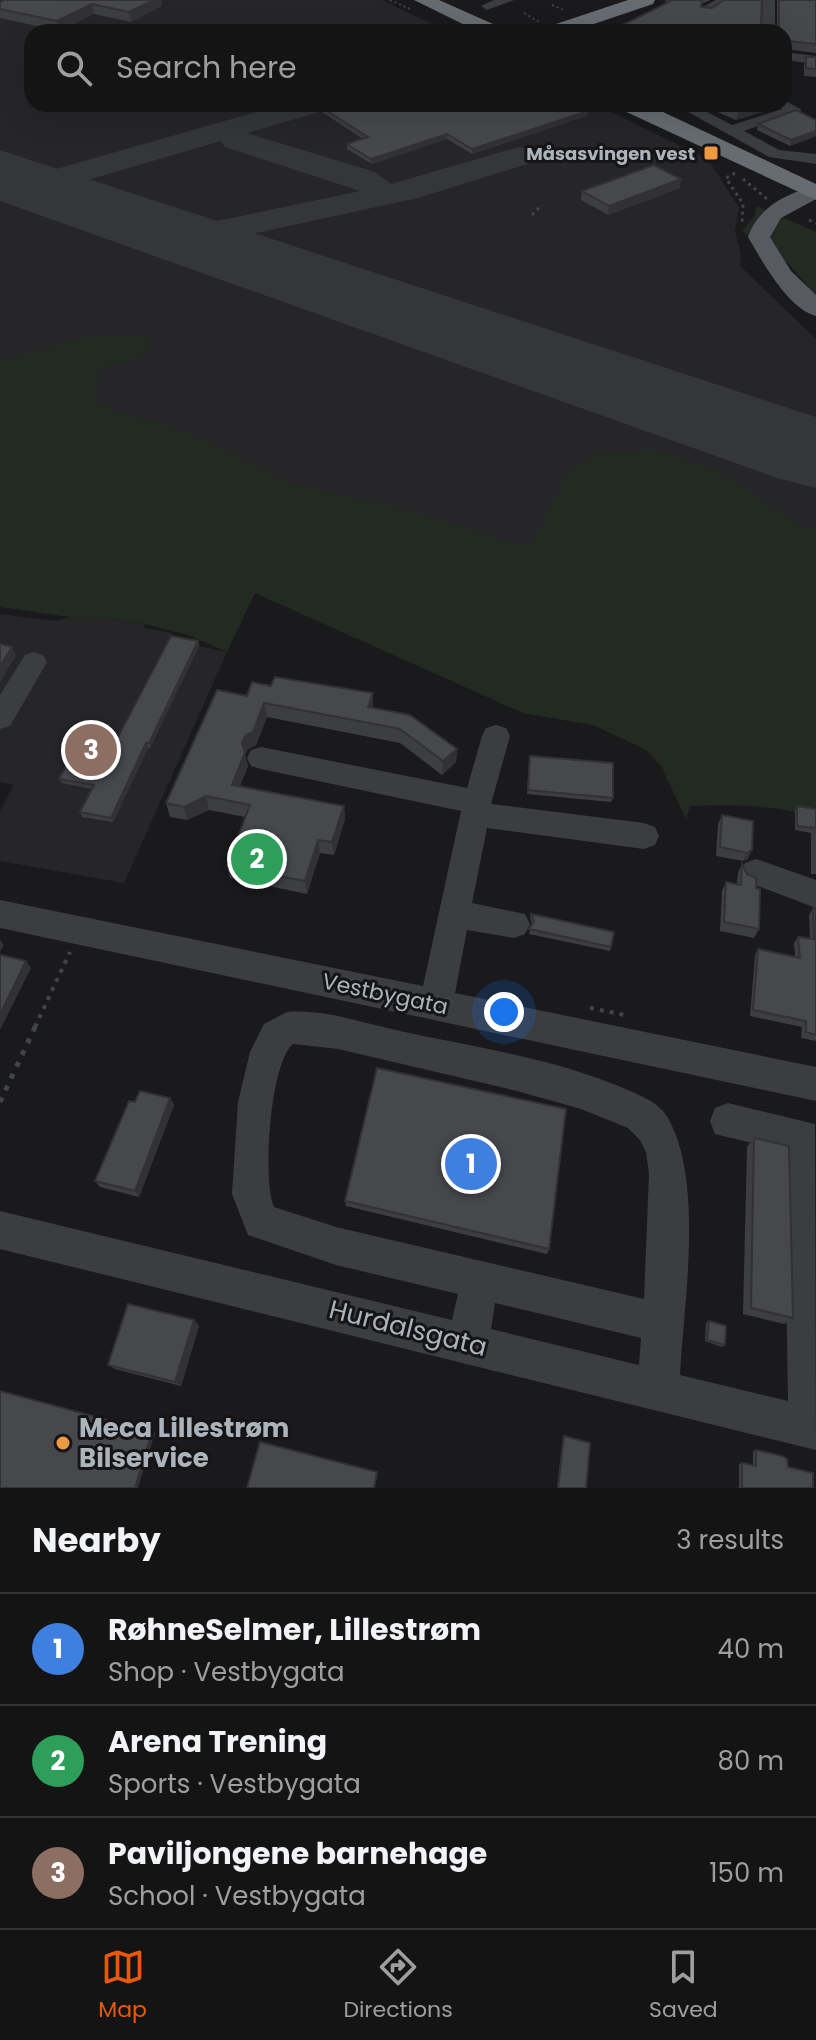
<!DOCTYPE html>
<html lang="en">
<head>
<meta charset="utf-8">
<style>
	body { margin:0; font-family:Poppins,sans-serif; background:#212122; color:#f1f3f6 }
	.you { position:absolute; left:504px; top:1012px; width:28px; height:28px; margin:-20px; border:6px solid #fff; border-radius:50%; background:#1a73e8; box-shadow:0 0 0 12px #1a73e833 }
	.badge { display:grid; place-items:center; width:52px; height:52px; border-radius:50%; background:#ea580c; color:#fff; font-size:26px; font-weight:700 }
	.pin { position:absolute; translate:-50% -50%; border:4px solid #fff; box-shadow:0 2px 8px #0006 }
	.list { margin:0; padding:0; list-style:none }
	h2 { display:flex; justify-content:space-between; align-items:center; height:104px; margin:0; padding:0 32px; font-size:34px }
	h2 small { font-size:26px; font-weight:400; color:#9d9ea0 }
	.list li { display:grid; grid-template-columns:52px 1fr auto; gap:24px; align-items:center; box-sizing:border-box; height:112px; padding:0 32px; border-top:2px solid #333334 }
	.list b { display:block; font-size:30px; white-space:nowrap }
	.list p { margin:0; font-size:26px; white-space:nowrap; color:#9d9ea0 }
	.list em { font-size:26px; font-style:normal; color:#9d9ea0 }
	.icon { flex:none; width:44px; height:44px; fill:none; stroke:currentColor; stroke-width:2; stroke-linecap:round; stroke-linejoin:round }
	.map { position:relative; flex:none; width:816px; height:1488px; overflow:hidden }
	.search { position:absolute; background:#141415; box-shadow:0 8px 32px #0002; left:24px; right:24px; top:24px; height:88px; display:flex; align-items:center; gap:20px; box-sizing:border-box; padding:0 28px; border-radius:24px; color:#9d9ea0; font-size:30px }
	.sheet { height:440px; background:#141415 }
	nav { display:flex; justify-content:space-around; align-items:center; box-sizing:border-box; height:112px; border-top:2px solid #333334; background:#141415; font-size:22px; color:#9d9ea0 }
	nav a { display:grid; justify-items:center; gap:4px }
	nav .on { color:#ea580c }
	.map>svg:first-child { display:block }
	.built { fill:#262629 }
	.green { fill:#222a22 }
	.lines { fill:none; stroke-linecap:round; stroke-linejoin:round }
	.taxiway { fill:#343639; fill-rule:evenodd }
	.runway { fill:#343639; fill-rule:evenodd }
	.path-far3 { stroke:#414448; stroke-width:2; stroke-dasharray:2 3; stroke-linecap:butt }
	.path-far2 { stroke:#414448; stroke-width:3; stroke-dasharray:3 4; stroke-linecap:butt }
	.path-far1 { stroke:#414448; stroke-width:4; stroke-dasharray:4 6; stroke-linecap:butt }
	.path { stroke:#414448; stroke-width:5; stroke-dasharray:5 8; stroke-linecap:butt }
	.minor { fill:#3b3d41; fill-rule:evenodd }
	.major { fill:#575a60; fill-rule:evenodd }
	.highway { fill:#676c72; fill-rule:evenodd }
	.wall { fill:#3d3e41 }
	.shaded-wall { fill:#323235 }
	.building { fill:#47484c; stroke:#323235; stroke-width:2 }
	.poi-dot { fill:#ee9a40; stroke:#151517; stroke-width:3 }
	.labels { text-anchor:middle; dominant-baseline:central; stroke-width:6; stroke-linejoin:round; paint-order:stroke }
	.far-poi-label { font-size:18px; font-weight:bold; fill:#adb3bb; stroke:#151517; text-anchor:end }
	.street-label { font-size:22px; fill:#adb3bb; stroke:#151517 }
	.near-street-label { font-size:26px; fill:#adb3bb; stroke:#151517 }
	.near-poi-label { font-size:26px; font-weight:bold; fill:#adb3bb; stroke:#151517; text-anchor:start }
</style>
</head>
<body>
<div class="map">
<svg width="816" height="1488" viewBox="0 0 816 1488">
	<rect width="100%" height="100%" fill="#1a1a1c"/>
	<g class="built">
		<path d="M0,0H382L449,32H32V104H595L709,160L739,208L735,230L741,255L740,266L816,339V763L523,713L0,473Z"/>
		<path d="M0,614L55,621L82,614L145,624L144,628L172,633L169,640L227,652L124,883L0,861V812L14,785L0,782Z"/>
	</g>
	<g class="green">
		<path d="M757,206L816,232V296L788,263L742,231L755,215Z"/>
		<path d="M92,335L152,337L145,357L103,367L94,380L96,400L115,410L185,431L290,482L409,510L530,547L568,471L603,452L656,449L723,473L804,527L816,530V817C774,805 734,804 690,806L686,819L661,766L646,750L593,725L523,713L255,593L227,652L188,635L145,624L108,618L69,617L0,607V361Z"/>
	</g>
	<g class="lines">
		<path class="taxiway" d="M284,104H331L326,110L247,133L375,172L391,184L519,147L530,149L535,156L530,163L418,198L238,237L231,240L241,251L235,258C218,263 207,259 196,244L185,245L152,238L147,231L152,224L164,221L185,225L227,219L360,191L225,147L221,141L50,191L4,186L0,181L4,172L15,169L49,171Z"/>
		<path class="runway" d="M0,150L816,417V488L777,478L0,201Z"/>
		<g class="path-far3">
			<path d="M390,0L410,9"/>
			<path d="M552,5L564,10"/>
			<path d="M524,13L539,22"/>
		</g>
		<g class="path-far2">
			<path d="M735,173L726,178L743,204L742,224"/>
			<path d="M743,179L767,199"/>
			<path d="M532,215L542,205"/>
			<path d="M809,220L816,223"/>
		</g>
		<g class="path-far1">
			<path d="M590,1008L629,1016"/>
			<path d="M35,1027L70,952"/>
		</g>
		<path class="path" d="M0,1102L36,1025"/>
		<g class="minor">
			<path d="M494,0H514L487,10L481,6Z"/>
			<path d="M716,0H731L710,13H702V7Z"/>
			<path d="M763,0H775V32H761Z"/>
			<path d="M577,25L610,28L617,32H572V26Z"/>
			<path d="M784,52L816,56V64L784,60Z"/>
			<path d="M784,100L802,110L744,131L779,150L816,154V164L769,157L674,104H692L732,125L782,109L776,104H784Z"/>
			<path d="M34,652L43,655L47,662L10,726L0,729V695L25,655Z"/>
			<path d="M496,725L506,728L510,736L491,804L644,823L655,827L659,836L655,845L644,849L487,828L472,903L525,914L530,924L525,934L514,938L467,930L455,993L816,1067V1101L0,928V900L423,986L461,811L261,769L251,766L247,758L251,750L261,747L467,788L482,736L486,728Z"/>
			<path d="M756,859L816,880V908L745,881L741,872L745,863Z"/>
			<path d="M287,1012C325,1009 363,1023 400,1031C483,1049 575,1061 651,1101C657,1105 664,1111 668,1118C704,1182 684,1301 680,1375L788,1401L784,1151L715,1134L710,1121L715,1108L728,1103L815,1124L816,1450L0,1249V1211L452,1320L458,1294L336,1265L248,1235L232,1194L238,1102L250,1052L264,1024ZM293,1044L338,1049L517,1091L581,1109L628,1128L640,1140L646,1152L649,1174L644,1299L336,1227L274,1207C262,1181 270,1062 293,1044ZM495,1303L641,1338L639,1365L491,1329Z"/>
		</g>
		<path class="major" d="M816,186V199L781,218L770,237L791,271L816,295V316C788,309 762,261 748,237C758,207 787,193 816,186Z"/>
		<g class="highway">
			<path d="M414,0H439L502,28L505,32H479Z"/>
			<path d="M628,0H655L653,4L570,32H541L544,28Z"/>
			<path d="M617,104H646L816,184V200L620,109Z"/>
		</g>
	</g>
	<g class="wall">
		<path d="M666,0H710L702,4L701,7L761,26H777V0H816V53L785,49L784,32L665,4Z"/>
		<path d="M0,2L162,6L131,22L94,14L59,31L0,18Z"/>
		<path d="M806,57H816V77L804,76V66Z"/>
		<path d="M699,104H770L769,110L736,120Z"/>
		<path d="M319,106L588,111L587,116L472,154L447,139L372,164L347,149V144L363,139L319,110Z"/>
		<path d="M816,120V136L790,146L757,130L758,124Z"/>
		<path d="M681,179L680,188L608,215L581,200L582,191Z"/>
		<path d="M198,641L199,646L150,748H148L113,822L82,817L80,812L92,789L62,783L59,779L106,760Z"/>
		<path d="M247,696L373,708L457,749L456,762L442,775L400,743L267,717L256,745L248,749L245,755L248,766L240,786L344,806L345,819L334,855L320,853L307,894L230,878L227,866L245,817L209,810L187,820L170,817L166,803Z"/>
		<path d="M529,760L613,798L611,802L527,794Z"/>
		<path d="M797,806L816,809V874H811V833L795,830V810Z"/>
		<path d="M722,815L753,821L748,859L743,861L716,856L718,824Z"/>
		<path d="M742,864L747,874L756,888L759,929L754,938L720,931L722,891L726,882L737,884L738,873Z"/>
		<path d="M813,908L816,909V1041L801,1038L802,1027L750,1016L755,955L758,949L795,957L794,943L798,937L810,939L809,915Z"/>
		<path d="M531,914L611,947L610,951L529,934L532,924L530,918Z"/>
		<path d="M170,1098L174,1105L139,1197L100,1187L95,1181L135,1102Z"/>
		<path d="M754,1138L793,1318L784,1324L743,1314L747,1147Z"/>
		<path d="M345,1201L549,1249L547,1254L346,1206Z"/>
		<path d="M194,1320L199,1326L181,1386L115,1369L108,1365Z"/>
		<path d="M709,1321L725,1345L722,1347L705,1341L706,1323Z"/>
		<path d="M564,1436L586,1488H557L563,1437Z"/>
		<path d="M756,1450L788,1467L813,1488H739V1464L742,1463L753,1465V1451Z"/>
	</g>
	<g class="shaded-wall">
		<path d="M154,0H162V6L131,22L129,12Z"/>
		<path d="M92,4L94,14L59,31L57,21Z"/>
		<path d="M762,104H770L769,110L736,120L739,112Z"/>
		<path d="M588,111L587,116L472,154V149Z"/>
		<path d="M816,131V136L790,146L791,140Z"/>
		<path d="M447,134V139L372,164L371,159Z"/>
		<path d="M681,179L680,188L608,215L609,206Z"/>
		<path d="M198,641L199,646L150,748L149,743Z"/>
		<path d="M12,647L16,656L0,682V666Z"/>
		<path d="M373,693V708L369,722L368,707Z"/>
		<path d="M264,703L267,717L256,745L248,749L245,755L248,766L235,798L232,785L242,743Z"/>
		<path d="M146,743L148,748L113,822L111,818Z"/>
		<path d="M457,749L456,762L442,775L443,761Z"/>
		<path d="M206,796L209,810L187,820L184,807Z"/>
		<path d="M344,806L345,819L334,855L332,842Z"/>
		<path d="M318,840L320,853L307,894L305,881Z"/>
		<path d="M752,850L748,859L743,861L747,853Z"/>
		<path d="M0,940L4,945L0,952Z"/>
		<path d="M26,961L31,968L0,1030V1014Z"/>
		<path d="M170,1098L174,1105L139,1197L135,1191Z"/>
		<path d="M194,1320L199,1326L181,1386L175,1382Z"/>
		<path d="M152,1432L155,1433L138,1488H135Z"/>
	</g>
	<g class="building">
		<path d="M4,0H154L129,12L92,4L57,21L0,9V2Z"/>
		<path d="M666,0H702L701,7L712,8L724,0H762L761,26H779V0H816V44L787,41V37H784V32H609L671,1Z"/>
		<path d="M806,57H816V69L806,68Z"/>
		<path d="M324,104H574L588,111L472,149L447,134L371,159L347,144L368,137L319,106Z"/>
		<path d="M721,104H762L739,112Z"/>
		<path d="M796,110L816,120V131L791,140L758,124Z"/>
		<path d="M654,165L681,179L609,206L582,191Z"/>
		<path d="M171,636L198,641L149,743H146L111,818L80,812L94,785L59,779L72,754L106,760Z"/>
		<path d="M0,644L12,647L0,666Z"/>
		<path d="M275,677L373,693L368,707L410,715L457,749L443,761L400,729L264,703L253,732L246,735L242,743L245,752L232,785L344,806L332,842L318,840L305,881L227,866L250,805L206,796L184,807L166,803L217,690L247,696L252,682L271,686Z"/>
		<path d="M530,756L613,763V798L528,790Z"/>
		<path d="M797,806L816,809V826L814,828L797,826Z"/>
		<path d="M722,815L753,821L752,850L747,853L720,847Z"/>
		<path d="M742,864L747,874L756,878V888L760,889L759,929L724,922L726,882L741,885Z"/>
		<path d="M813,908L816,909V1035L806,1032V1021L753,1010L758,949L800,958L798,937L814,939Z"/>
		<path d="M531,914L614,932L611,947L529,929L534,921Z"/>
		<path d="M0,955L26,961L0,1014Z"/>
		<path d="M377,1068L566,1109L549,1249L345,1201Z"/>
		<path d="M140,1091L170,1098L135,1191L95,1181L129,1101L135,1102Z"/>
		<path d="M754,1138L789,1146L793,1318L751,1308Z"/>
		<path d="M128,1304L194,1320L175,1382L108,1365Z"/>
		<path d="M709,1321L726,1326L725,1345L707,1340Z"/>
		<path d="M0,1391L152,1432L135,1488H0Z"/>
		<path d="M564,1436L590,1443L586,1488H558Z"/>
		<path d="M260,1442L377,1472L374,1488H247Z"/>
		<path d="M756,1450L782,1456L787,1459L788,1467L813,1473V1488H742V1463L756,1466Z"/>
	</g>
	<g class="poi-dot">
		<rect x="703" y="145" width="16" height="16" rx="4"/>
		<circle cx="63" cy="1443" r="8"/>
	</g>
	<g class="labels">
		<g class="far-poi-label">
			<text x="695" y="153">Måsasvingen vest</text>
		</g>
		<g class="street-label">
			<text transform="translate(385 994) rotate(12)">Vestbygata</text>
		</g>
		<g class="near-street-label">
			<text transform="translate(408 1328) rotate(14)">Hurdalsgata</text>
		</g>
		<g class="near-poi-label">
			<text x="79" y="1428">Meca Lillestrøm<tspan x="79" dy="30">Bilservice</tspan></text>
		</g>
	</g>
</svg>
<div class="you"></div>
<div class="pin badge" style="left:471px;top:1164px;background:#3f7fe0">1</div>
<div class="pin badge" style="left:257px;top:859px;background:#2e9e5b">2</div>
<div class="pin badge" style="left:91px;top:750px;background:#8d6e63">3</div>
<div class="search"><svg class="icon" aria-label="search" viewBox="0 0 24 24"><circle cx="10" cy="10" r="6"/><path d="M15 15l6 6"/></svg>Search here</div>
</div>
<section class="sheet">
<h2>Nearby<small>3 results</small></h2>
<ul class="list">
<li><span class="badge" style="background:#3f7fe0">1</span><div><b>RøhneSelmer, Lillestrøm</b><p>Shop · Vestbygata</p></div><em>40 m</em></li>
<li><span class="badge" style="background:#2e9e5b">2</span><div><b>Arena Trening</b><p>Sports · Vestbygata</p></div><em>80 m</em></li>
<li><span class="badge" style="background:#8d6e63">3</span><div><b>Paviljongene barnehage</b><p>School · Vestbygata</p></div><em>150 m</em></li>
</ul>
</section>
<nav>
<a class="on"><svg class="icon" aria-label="map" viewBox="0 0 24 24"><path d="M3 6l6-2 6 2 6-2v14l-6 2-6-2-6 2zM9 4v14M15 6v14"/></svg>Map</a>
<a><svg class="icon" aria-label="directions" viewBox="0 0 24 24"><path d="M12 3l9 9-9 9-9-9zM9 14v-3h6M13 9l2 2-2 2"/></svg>Directions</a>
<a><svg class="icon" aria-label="saved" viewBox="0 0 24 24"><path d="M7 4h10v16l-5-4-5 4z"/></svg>Saved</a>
</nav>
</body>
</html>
